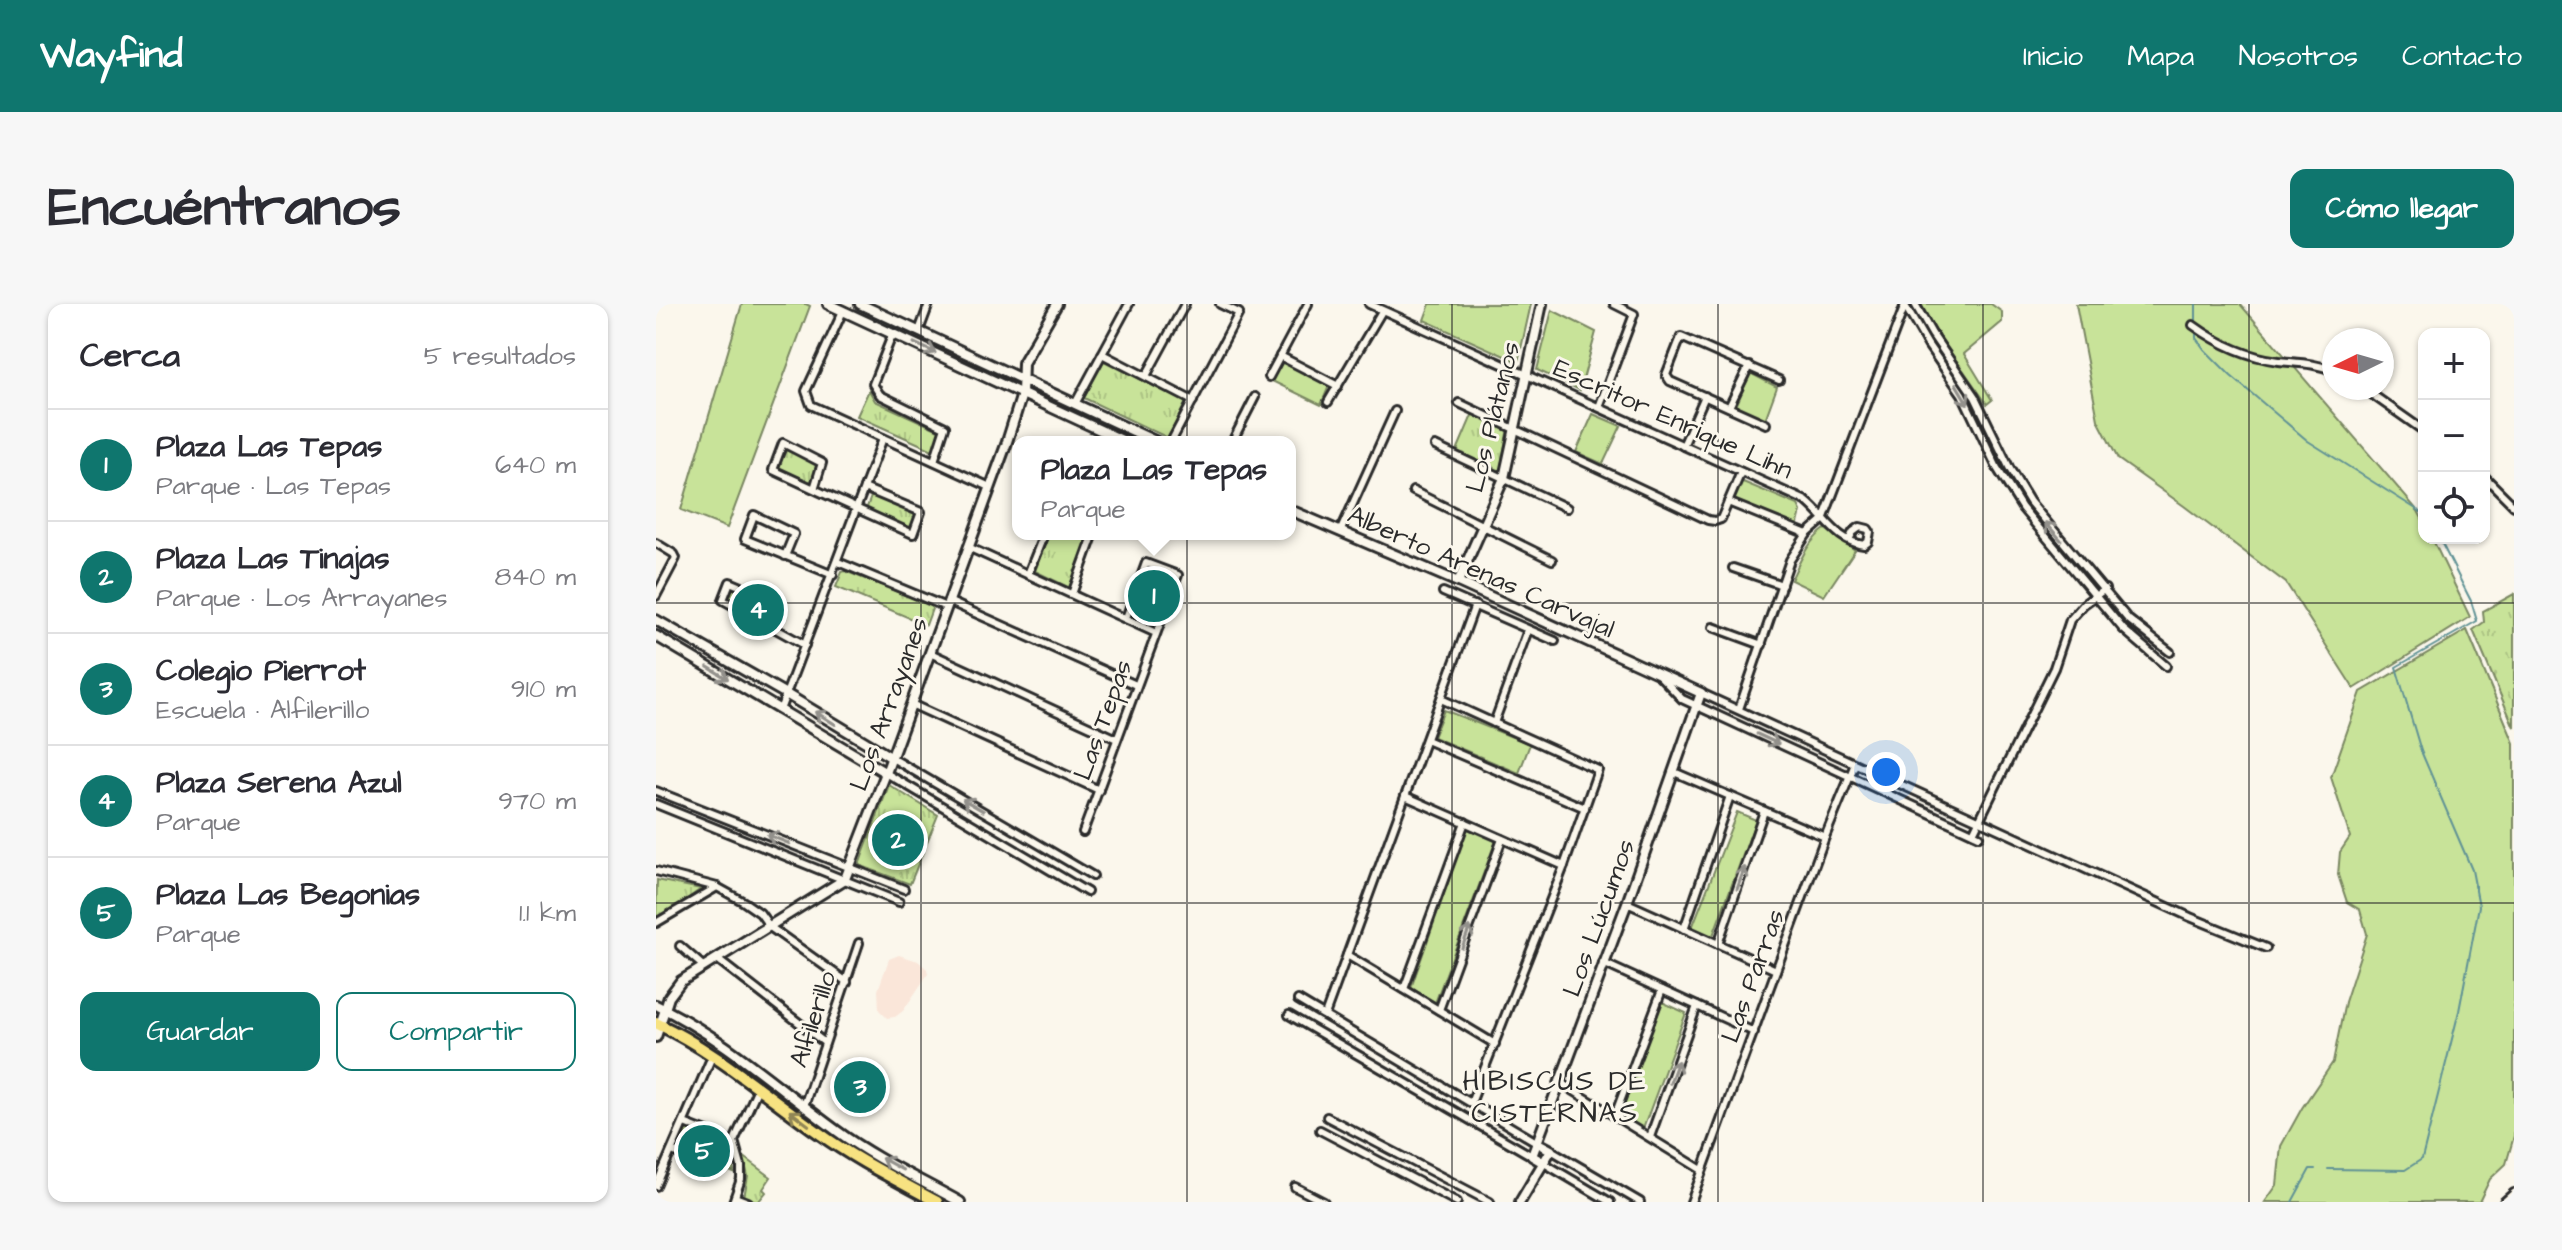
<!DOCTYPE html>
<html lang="es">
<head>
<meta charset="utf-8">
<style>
	body { margin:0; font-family:"Architects Daughter",sans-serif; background:#f7f7f7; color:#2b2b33 }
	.controls { position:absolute; right:24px; top:24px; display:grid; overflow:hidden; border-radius:16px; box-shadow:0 2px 6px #0004 }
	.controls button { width:72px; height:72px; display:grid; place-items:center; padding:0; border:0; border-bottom:2px solid #e1e1e2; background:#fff; color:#2b2b33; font:40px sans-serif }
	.compass { position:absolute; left:1666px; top:24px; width:72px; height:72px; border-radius:50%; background:#fff; box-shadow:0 2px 6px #0004; rotate:265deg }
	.you { position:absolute; left:1230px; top:468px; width:28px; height:28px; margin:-20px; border:6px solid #fff; border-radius:50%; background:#1a73e8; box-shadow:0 0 0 12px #1a73e833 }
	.badge { display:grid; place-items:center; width:52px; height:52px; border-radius:50%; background:#0f766e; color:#fff; font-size:26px; font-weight:700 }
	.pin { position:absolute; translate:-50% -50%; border:4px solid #fff; box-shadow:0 2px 8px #0006 }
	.popup { position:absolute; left:356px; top:132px; width:284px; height:104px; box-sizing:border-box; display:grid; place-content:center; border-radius:16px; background:#fff; filter:drop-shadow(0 2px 6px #0005); font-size:26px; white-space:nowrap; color:#7c7c81 }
	.popup b { font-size:30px; color:#2b2b33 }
	.popup::after { content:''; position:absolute; left:50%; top:100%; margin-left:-16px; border:16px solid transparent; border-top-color:#fff }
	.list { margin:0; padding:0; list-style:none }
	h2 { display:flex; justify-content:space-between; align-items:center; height:104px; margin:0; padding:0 32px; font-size:34px }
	h2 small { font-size:26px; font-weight:400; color:#7c7c81 }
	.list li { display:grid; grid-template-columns:52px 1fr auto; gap:24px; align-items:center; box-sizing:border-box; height:112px; padding:0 32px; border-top:2px solid #e1e1e2 }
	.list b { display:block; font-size:30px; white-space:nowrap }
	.list p { margin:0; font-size:26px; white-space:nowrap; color:#7c7c81 }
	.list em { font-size:26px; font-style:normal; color:#7c7c81 }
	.actions { display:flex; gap:16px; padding:24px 32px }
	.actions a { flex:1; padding:18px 0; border:2px solid #0f766e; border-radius:16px; text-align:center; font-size:28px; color:#0f766e }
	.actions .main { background:#0f766e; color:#fff }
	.icon { flex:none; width:44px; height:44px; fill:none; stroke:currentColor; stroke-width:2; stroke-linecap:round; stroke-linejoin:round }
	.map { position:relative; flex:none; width:1858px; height:898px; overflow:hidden; border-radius:16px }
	header { display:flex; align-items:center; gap:48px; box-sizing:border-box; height:112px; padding:0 40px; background:#0f766e; color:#fff }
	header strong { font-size:38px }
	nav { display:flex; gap:44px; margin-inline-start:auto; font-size:28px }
	.intro { display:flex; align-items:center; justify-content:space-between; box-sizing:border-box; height:192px; padding:0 48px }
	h1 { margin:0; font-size:56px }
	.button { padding:20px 36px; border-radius:16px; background:#0f766e; color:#fff; font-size:28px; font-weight:700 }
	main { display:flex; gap:48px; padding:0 48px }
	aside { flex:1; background:#fff; border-radius:16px; box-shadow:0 2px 6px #0004 }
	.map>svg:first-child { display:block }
	.built { fill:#fae6d9 }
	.grass { fill:#c8e399; stroke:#7a8762; stroke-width:2 }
	.park { fill:url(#park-tufts); stroke:#7a8762; stroke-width:2 }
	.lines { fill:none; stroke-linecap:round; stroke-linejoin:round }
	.stream { stroke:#609295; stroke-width:2 }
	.minor-casing { stroke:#2b2b2b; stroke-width:12 }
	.tertiary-casing { stroke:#2b2b2b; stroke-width:14 }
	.primary-casing { stroke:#2b2b2b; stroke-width:16 }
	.minor { stroke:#fbf7ec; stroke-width:6 }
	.tertiary { stroke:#fbf7ec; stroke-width:8 }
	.primary { stroke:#f7e281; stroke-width:10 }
	.oneway { stroke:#93918c }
	.oneway2 { stroke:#918656 }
	.grid { fill:none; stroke:#2b2b2b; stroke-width:2; stroke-opacity:0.55 }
	.labels { text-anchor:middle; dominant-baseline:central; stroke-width:6; stroke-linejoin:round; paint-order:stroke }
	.street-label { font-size:26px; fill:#2b2b2b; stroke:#fbf7ec }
	.neighbourhood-label { font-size:28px; letter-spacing:2px; fill:#2b2b2b; stroke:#fbf7ec }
</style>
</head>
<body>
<header>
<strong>Wayfind</strong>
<nav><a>Inicio</a><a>Mapa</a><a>Nosotros</a><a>Contacto</a></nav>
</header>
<div class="intro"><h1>Encuéntranos</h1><a class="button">Cómo llegar</a></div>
<main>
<aside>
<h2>Cerca<small>5 resultados</small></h2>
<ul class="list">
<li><span class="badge">1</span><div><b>Plaza Las Tepas</b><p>Parque · Las Tepas</p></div><em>640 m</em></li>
<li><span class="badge">2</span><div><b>Plaza Las Tinajas</b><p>Parque · Los Arrayanes</p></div><em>840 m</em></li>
<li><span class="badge">3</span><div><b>Colegio Pierrot</b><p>Escuela · Alfilerillo</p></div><em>910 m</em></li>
<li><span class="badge">4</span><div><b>Plaza Serena Azul</b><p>Parque</p></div><em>970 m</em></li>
<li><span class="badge">5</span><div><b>Plaza Las Begonias</b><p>Parque</p></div><em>1.1 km</em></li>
</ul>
<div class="actions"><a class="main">Guardar</a><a>Compartir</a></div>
</aside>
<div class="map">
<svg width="1858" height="898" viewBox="0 0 1858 898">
	<defs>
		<pattern id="park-tufts" width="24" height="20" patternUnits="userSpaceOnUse" patternTransform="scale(2)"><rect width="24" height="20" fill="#c8e399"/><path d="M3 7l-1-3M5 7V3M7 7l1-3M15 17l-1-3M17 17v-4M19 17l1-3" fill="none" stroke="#acc384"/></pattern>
	</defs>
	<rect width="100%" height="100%" fill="#fbf7ec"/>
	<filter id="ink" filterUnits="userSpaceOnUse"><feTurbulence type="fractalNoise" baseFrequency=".0125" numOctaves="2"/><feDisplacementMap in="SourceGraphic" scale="16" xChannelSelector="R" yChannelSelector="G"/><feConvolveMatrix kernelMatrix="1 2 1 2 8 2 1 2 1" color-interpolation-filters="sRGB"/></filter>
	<g filter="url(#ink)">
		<path class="built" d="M243,651L262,657L271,665L272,670L247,707L239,713L231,714L223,706L222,686L233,655Z"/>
		<g class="grass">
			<path d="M86,0H150L154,2L71,224L25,206Z"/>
			<path d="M774,0H875L862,58L768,16Z"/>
			<path d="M1265,0H1335L1346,8V18L1308,50L1336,96L1331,100L1277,23Z"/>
			<path d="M1420,0H1584L1762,207L1768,218V234H1776L1814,313L1698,385L1630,279L1528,202L1462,155L1442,116Z"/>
			<path d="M896,6L940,28L924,86L881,66Z"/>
			<path d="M1094,69L1121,83L1107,121L1078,107Z"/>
			<path d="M937,110L965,122L947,160L920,148Z"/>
			<path d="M1087,178L1142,201L1145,207L1141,224L1077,198L1083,179Z"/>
			<path d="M1169,225L1199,246L1168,292L1135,276C1144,257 1152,237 1169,225Z"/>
			<path d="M1811,326L1858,439V832L1850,860L1834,875L1823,898H1609L1621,881L1625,842L1646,804L1677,758L1689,698L1711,630L1704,606L1691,598L1682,571L1684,548L1694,533L1675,473L1705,388Z"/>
			<path d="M788,406L874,440L863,469L777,433Z"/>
			<path d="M1081,508L1100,516L1056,634L1036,624Z"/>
			<path d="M811,524L840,536L779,699L755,684Z"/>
			<path d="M1006,698L1030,709L987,825L963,811Z"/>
		</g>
		<g class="park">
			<path d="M448,57L530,98L512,134L428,94Z"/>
			<path d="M626,57L673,82L665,101L616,77Z"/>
			<path d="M213,86L219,97L285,127L279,147L201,112Z"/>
			<path d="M817,109L852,124L844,168L800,149Z"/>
			<path d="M128,144L163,160L156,181L119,166Z"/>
			<path d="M216,190L261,210L254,225L210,206Z"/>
			<path d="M393,230H422L435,236L416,285L379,267Z"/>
			<path d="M492,262L521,273L504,325L474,310Z"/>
			<path d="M189,267L277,302L270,321L180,283L186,268Z"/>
			<path d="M76,281L116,297L108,315L70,295Z"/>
			<path d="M1858,290V423L1817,326L1828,318L1827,307Z"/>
			<path d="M233,481L282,511L254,580L203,561Z"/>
			<path d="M1,576L45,585L0,617Z"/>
			<path d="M31,824L74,843L78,869L36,850L35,852L21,847Z"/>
			<path d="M87,852L115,873L107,885L110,888L102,898L88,893L92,872Z"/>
		</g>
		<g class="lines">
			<g class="stream">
				<path d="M1540,19V0"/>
				<path d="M1540,25V34L1548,45L1575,72L1652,137L1768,210"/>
				<path d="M1672,865L1749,866L1766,855L1803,707L1823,602L1816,566L1765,447L1740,363L1821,317L1815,297L1783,234"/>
				<path d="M1636,898L1654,865H1659"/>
			</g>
			<g class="minor-casing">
				<g id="minor">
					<path d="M713,0L1150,197C1170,213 1180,237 1208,241L1212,238L1214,228L1212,225L1204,223L1197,228L1193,236"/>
					<path d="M1248,0L1272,41L1306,90L1341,164L1366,204L1467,325L1510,362"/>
					<path d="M1259,0L1276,30L1319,93L1354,165L1374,198L1472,315L1514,348"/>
					<path d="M187,7L150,87L155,101L334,183"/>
					<path d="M1537,21C1563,40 1591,53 1623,57C1642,59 1660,59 1678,67"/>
					<path d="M263,27L273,0"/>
					<path d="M237,29L217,80L224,91L289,123L278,157"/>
					<path d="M446,50L537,97"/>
					<path d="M624,52L682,82"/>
					<path d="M490,72L529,0"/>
					<path d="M613,73L652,0"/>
					<path d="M1707,84L1768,127"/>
					<path d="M672,98L726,7"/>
					<path d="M803,99L1052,216L1059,217L1065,215L1085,168"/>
					<path d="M419,100L473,0"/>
					<path d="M943,103L978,10L958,0"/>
					<path d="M1073,103L1093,62"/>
					<path d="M1110,120L1014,77L1010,71L1025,33L1123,76"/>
					<path d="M515,138L583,9L564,0"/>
					<path d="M576,138L599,93"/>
					<path d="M779,142L911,204"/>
					<path d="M1027,142L1049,92"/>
					<path d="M1828,172L1858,202"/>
					<path d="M158,185L166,159L127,139L117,166C164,188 210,209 257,230L265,208L208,184"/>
					<path d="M757,187L896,256"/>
					<path d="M1072,198L1151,230"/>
					<path d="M685,226L739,107"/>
					<path d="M0,239L18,250L20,254L0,292"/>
					<path d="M312,243L500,329"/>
					<path d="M129,252L138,230L98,211L89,235L177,271"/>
					<path d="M182,258L290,303"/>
					<path d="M1077,264L1126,281"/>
					<path d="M372,270L388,230"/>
					<path d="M787,288L899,337"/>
					<path d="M416,290L437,232L433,230"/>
					<path d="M292,297L480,381"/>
					<path d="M109,318L119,297L74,278L67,296L149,341"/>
					<path d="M1057,323L1106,341"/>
					<path d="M274,349L461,435"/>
					<path d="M1003,371L1026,395L1323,532"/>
					<path d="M1045,389L1534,613L1610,644"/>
					<path d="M785,395L942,466L908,562L815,799"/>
					<path d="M255,400L443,486"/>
					<path d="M1083,405L1134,256L1151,230L1167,216L1249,1"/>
					<path d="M124,406L227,134"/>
					<path d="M838,419L872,326"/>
					<path d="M770,436L929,504"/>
					<path d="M236,454L437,572"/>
					<path d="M1018,468L1169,533"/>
					<path d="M230,469L431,588"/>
					<path d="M0,487L248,585"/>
					<path d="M749,492L908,562"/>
					<path d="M0,500L243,598"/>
					<path d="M427,528L522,271L490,259L470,314"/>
					<path d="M1317,529L1398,364L1414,316L1428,300L1449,285"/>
					<path d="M0,567L61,583L88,598L104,609L114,623L191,678"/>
					<path d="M971,599L1120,666"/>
					<path d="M0,619L61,583"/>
					<path d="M1028,625L1074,492"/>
					<path d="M1062,640L1108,507"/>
					<path d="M24,642L48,663"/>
					<path d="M691,651L839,740"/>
					<path d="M61,655L169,739"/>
					<path d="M947,659L1098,728"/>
					<path d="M748,685L809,518"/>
					<path d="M642,696L882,839"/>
					<path d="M783,706L846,535"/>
					<path d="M633,711L876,852"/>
					<path d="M669,711L819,301"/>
					<path d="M905,779L1046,866"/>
					<path d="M148,802L203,639"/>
					<path d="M959,811L1006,686"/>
					<path d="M671,813L834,898"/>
					<path d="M28,819L51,828"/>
					<path d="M664,826L801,898"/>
					<path d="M994,833L1041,702"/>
					<path d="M895,846L984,898"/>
					<path d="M16,847L38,856"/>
					<path d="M888,859L954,898"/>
					<path d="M0,882L57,750"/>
					<path d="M639,883L668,898"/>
					<path d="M79,893L92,898"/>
					<path d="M77,898L85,875V862L78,837L102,784"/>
					<path d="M1035,898L1169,533L1199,460"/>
					<path d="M1848,898L1858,889"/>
				</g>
			</g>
			<g class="tertiary-casing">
				<g id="tertiary">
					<path d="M172,0L470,138"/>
					<path d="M204,0L501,138"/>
					<path d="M634,206L802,278L1045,389L971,599L876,852L888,859"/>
					<path d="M802,278L848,174L886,0"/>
					<path d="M0,316L130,390L236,454"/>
					<path d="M0,332L230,469"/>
					<path d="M0,701C67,733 122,784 181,827C219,855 263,875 304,898"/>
					<path d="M0,733L13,693L25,677L189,575L230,469L350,141L366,90L367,59L401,0"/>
					<path d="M864,898L895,846L882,839"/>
				</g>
			</g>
			<g class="primary-casing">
				<path id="primary" d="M0,719C60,747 109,791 163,829C200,856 241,876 281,898"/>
			</g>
			<use href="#minor" class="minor"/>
			<use href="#tertiary" class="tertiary"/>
			<use href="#primary" class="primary"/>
		</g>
		<defs><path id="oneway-shaft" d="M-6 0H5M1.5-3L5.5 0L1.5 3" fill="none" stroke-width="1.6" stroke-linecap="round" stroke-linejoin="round" transform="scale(2)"/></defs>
		<g class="oneway">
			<use href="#oneway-shaft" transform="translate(269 44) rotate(25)"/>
			<use href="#oneway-shaft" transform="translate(1306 90) rotate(59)"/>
			<use href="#oneway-shaft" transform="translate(1397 227) rotate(-131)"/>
			<use href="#oneway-shaft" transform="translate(62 369) rotate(31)"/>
			<use href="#oneway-shaft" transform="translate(169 414) rotate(-148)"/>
			<use href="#oneway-shaft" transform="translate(1112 435) rotate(25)"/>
			<use href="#oneway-shaft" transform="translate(317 501) rotate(-150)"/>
			<use href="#oneway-shaft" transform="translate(122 535) rotate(-158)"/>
			<use href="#oneway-shaft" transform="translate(1085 574) rotate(-71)"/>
			<use href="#oneway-shaft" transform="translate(810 633) rotate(-70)"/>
			<use href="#oneway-shaft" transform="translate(1018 768) rotate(-70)"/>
			<use href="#oneway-shaft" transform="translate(236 860) rotate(-151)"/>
		</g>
		<use class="oneway2" href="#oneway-shaft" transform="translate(143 814) rotate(-143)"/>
	</g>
	<path class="grid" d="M265,0V898M531,0V898M796,0V898M1062,0V898M1327,0V898M1593,0V898M0,299H1858M0,599H1858"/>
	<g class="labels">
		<g class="street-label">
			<text transform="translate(837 113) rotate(-76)">Los Plátanos</text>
			<text transform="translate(1017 115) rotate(24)">Escritor Enrique Lihn</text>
			<text transform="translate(825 268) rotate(24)">Alberto Arenas Carvajal</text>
			<text transform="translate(233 400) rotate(-70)">Los Arrayanes</text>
			<text transform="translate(447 416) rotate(-70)">Las Tepas</text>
			<text transform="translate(943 614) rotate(-70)">Los Lúcumos</text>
			<text transform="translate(1097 672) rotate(-70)">Las Parras</text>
			<text transform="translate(157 715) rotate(-72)">Alfilerillo</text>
		</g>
		<g class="neighbourhood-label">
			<text x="899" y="777">HIBISCUS DE<tspan x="899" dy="32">CISTERNAS</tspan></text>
		</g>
	</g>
</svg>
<div class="controls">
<button>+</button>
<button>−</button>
<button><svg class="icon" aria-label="locate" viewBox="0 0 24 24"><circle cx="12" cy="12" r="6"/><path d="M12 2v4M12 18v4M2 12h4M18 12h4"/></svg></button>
</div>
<svg class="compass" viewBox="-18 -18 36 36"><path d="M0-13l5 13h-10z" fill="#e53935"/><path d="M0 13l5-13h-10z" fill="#7c7c81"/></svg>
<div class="you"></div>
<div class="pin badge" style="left:498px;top:292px">1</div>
<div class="popup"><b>Plaza Las Tepas</b>Parque</div>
<div class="pin badge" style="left:242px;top:536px">2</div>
<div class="pin badge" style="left:204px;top:783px">3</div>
<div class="pin badge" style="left:102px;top:306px">4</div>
<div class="pin badge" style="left:48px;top:847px">5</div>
</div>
</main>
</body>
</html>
